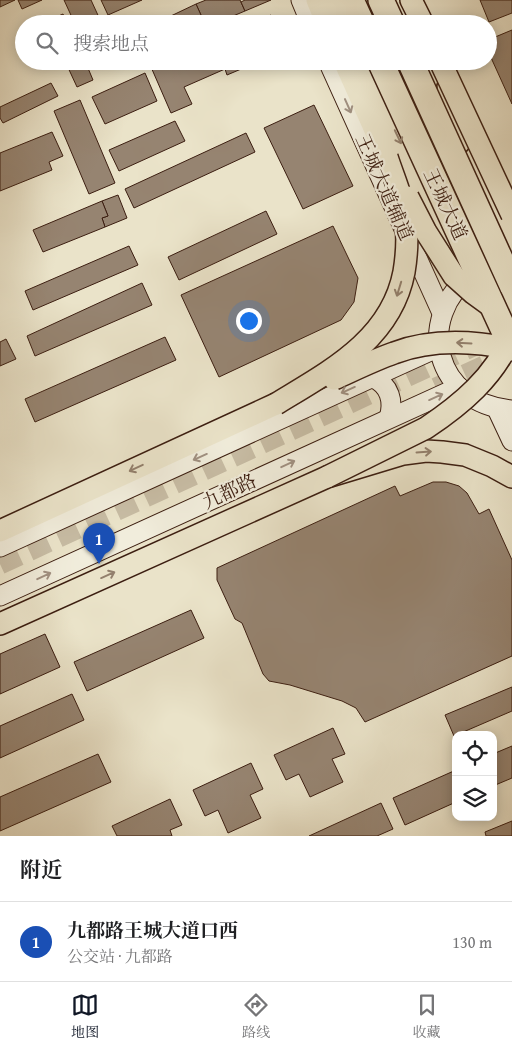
<!DOCTYPE html>
<html lang="zh">
<head>
<meta charset="utf-8">
<style>
	body { margin:0; font-family:"Gentium Book Plus","Noto Serif SC",serif; background:#f2f2f2; color:#202124 }
	.controls { position:absolute; right:15px; bottom:15px; display:grid; overflow:hidden; border-radius:10px; box-shadow:0 2px 12px #0003 }
	.controls button { width:45px; height:45px; display:grid; place-items:center; padding:0; border:0; border-bottom:1px solid #e0e0e0; background:#fff; color:#202124; font:25px sans-serif }
	.you { position:absolute; left:248px; top:320px; width:18px; height:18px; margin:-12px; border:4px solid #fff; border-radius:50%; background:#1a73e8; box-shadow:0 0 0 8px #1a73e833 }
	.badge { display:grid; place-items:center; width:32px; height:32px; border-radius:50%; background:#111827; color:#fff; font-size:16px; font-weight:700 }
	.pin { position:absolute; translate:-50% -41px; filter:drop-shadow(0 1px 2px #0008) }
	.pin::after { content:''; position:absolute; top:26px; width:18px; height:15px; background:inherit; clip-path:polygon(0 0,100% 0,50% 100%) }
	.list { margin:0; padding:0; list-style:none }
	h2 { display:flex; justify-content:space-between; align-items:center; height:65px; margin:0; padding:0 20px; font-size:21px }
	h2 small { font-size:16px; font-weight:400; color:#757577 }
	.list li { display:grid; grid-template-columns:32px 1fr auto; gap:15px; align-items:center; box-sizing:border-box; height:80px; padding:0 20px; border-top:1px solid #e0e0e0 }
	.list b { display:block; font-size:19px; white-space:nowrap }
	.list p { margin:0; font-size:16px; white-space:nowrap; color:#757577 }
	.list em { font-size:16px; font-style:normal; color:#757577 }
	.icon { flex:none; width:28px; height:28px; fill:none; stroke:currentColor; stroke-width:2; stroke-linecap:round; stroke-linejoin:round }
	.map { position:relative; flex:none; width:512px; height:836px; overflow:hidden }
	.search { position:absolute; background:#fff; box-shadow:0 2px 12px #0003; left:15px; right:15px; top:15px; height:55px; display:flex; align-items:center; gap:12px; box-sizing:border-box; padding:0 18px; border-radius:28px; color:#757577; font-size:19px }
	.sheet { height:145px; background:#fff }
	nav { display:flex; justify-content:space-around; align-items:center; box-sizing:border-box; height:70px; border-top:1px solid #e0e0e0; background:#fff; font-size:14px; color:#757577 }
	nav a { display:grid; justify-items:center; gap:2px }
	nav .on { color:#111827 }
	.map>svg:first-child { display:block }
	.building { fill:#968471; stroke:#3c1e11 }
	.lines { fill:none; stroke-linecap:round; stroke-linejoin:round }
	.primary-tunnel { stroke:#c7bca4; stroke-width:21; stroke-dasharray:21 11; stroke-linecap:butt }
	.secondary-casing { stroke:#3c1e11; stroke-width:21 }
	.primary-casing { stroke:#3c1e11; stroke-width:24 }
	.highway-casing { stroke:#3c1e11; stroke-width:28 }
	.secondary { stroke:#f1eddc; stroke-width:19 }
	.primary { stroke:#eae3c9; stroke-width:21 }
	.highway { stroke:#eae3c9; stroke-width:25 }
	.primary-bridge-casing { stroke:#3c1e11; stroke-width:24; stroke-linecap:butt }
	.highway-bridge-casing { stroke:#3c1e11; stroke-width:28; stroke-linecap:butt }
	.primary-bridge { stroke:#eae3c9; stroke-width:21 }
	.highway-bridge { stroke:#eae3c9; stroke-width:25 }
	.oneway { stroke:#a09081 }
	.oneway2 { stroke:#93806d }
	.labels { text-anchor:middle; dominant-baseline:central; stroke-width:4.5; stroke-linejoin:round; paint-order:stroke }
	.street-label { font-size:19px; fill:#3c1e11; stroke:#f1eddc }
</style>
</head>
<body>
<div class="map">
<svg width="512" height="836" viewBox="0 0 512 836">
	<rect width="100%" height="100%" fill="#eae3c9"/>
	<filter id="stains"><feTurbulence type="fractalNoise" baseFrequency=".004" numOctaves="4"/><feColorMatrix values="0 0 0 0 .2 0 0 0 0 .09 0 0 0 0 .02 0 0 0 .5 -.17"/></filter>
	<radialGradient id="worn" r=".72"><stop offset=".6" stop-color="#630" stop-opacity="0"/><stop offset="1" stop-color="#630" stop-opacity=".3"/></radialGradient>
	<g class="building">
		<path d="M0,0H15L0,7Z"/>
		<path d="M18,0H42L22,9Z"/>
		<path d="M64,0H91L102,24H75Z"/>
		<path d="M101,0H142L108,15Z"/>
		<path d="M206,0H240L245,11L214,24H205L196,4Z"/>
		<path d="M245,0H271L245,11L241,2Z"/>
		<path d="M480,0H512V13L489,22Z"/>
		<path d="M196,4L205,24H154Z"/>
		<path d="M63,14L68,24H48L47,21Z"/>
		<path d="M271,15L274,24H251Z"/>
		<path d="M512,30V104L488,51V40Z"/>
		<path d="M65,61H85L93,80L77,87Z"/>
		<path d="M92,61H111L95,68Z"/>
		<path d="M164,61H251L253,64L227,75L225,69L184,87L192,104L171,113L151,67Z"/>
		<path d="M145,73L157,101L105,124L92,97Z"/>
		<path d="M51,83L58,96L3,123L0,118V107Z"/>
		<path d="M80,100L115,183L89,194L54,111Z"/>
		<path d="M314,105L353,186L303,209L264,128Z"/>
		<path d="M175,121L185,141L119,171L109,150Z"/>
		<path d="M52,132L63,156L49,162L52,170L0,191V153Z"/>
		<path d="M246,133L255,152L134,208L125,189Z"/>
		<path d="M118,195L127,218L105,227L102,218L108,216L102,201Z"/>
		<path d="M102,201L108,216L102,218L105,227L43,252L33,230Z"/>
		<path d="M266,211L277,234L179,280L168,257Z"/>
		<path d="M333,226L358,278L354,302L341,320L219,377L181,295Z"/>
		<path d="M129,246L138,265L33,310L25,291Z"/>
		<path d="M142,283L152,305L35,356L27,336Z"/>
		<path d="M165,337L176,360L35,422L25,399Z"/>
		<path d="M6,339L16,359L0,366V342Z"/>
		<path d="M433,482H446L459,486L467,493L479,514L489,509L512,560V656L365,722L356,708L342,701L290,685L269,681L263,674L242,623L235,619L217,580V568L395,486L400,496Z"/>
		<path d="M191,610L204,638L87,691L74,662Z"/>
		<path d="M45,634L60,667L0,694V654Z"/>
		<path d="M512,687V711L454,736L445,715Z"/>
		<path d="M72,694L84,720L0,758V726Z"/>
		<path d="M333,728L345,754L332,759L343,782L310,797L299,774L286,780L274,755Z"/>
		<path d="M512,746V778L493,786V754Z"/>
		<path d="M98,754L111,782L0,831V797Z"/>
		<path d="M251,763L263,789L250,795L261,818L228,833L218,810L205,816L193,790Z"/>
		<path d="M456,770V802L405,825L393,798Z"/>
		<path d="M170,799L182,825L170,830L172,836H117L112,826Z"/>
		<path d="M381,803L393,829L377,836H309Z"/>
		<path d="M512,821V836H486L485,832Z"/>
	</g>
	<g class="lines">
		<g class="primary-tunnel">
			<path d="M436,388L506,356"/>
			<path d="M0,564L482,342"/>
		</g>
		<g class="secondary-casing">
			<g id="secondary">
				<path d="M301,0L311,24"/>
				<path d="M328,61L442,313"/>
				<path d="M473,273C413,319 435,404 512,410"/>
				<path d="M373,378C390,385 394,402 389,418"/>
				<path d="M497,409L512,441"/>
				<path d="M0,547L439,347"/>
				<path d="M0,596L459,387"/>
			</g>
		</g>
		<g class="primary-casing">
			<g id="primary">
				<path d="M317,0L327,24"/>
				<path d="M335,0L346,24"/>
				<path d="M411,0L423,24"/>
				<path d="M344,61L387,157"/>
				<path d="M363,61L462,277"/>
				<path d="M448,87L459,143"/>
				<path d="M0,531L276,404"/>
				<path d="M0,624L327,477L403,454L426,451L442,452L465,455L492,466L512,477"/>
			</g>
		</g>
		<g class="highway-casing">
			<g id="highway">
				<path d="M351,0L362,24"/>
				<path d="M381,0L392,24"/>
			</g>
		</g>
		<use href="#secondary" class="secondary"/>
		<use href="#primary" class="primary"/>
		<use href="#highway" class="highway"/>
		<g class="primary-bridge-casing">
			<g id="primary-bridge">
				<path d="M440,61L512,215"/>
				<path d="M408,197L426,232L454,276L473,293L495,309"/>
				<path d="M334,379C354,370 374,360 394,353C431,339 474,341 512,349"/>
				<path d="M276,404C330,371 391,340 404,272C407,254 408,234 405,215C402,195 393,176 387,157"/>
				<path d="M327,477L426,428C462,404 494,377 511,337"/>
			</g>
		</g>
		<g class="highway-bridge-casing">
			<g id="highway-bridge">
				<path d="M380,61L512,348"/>
				<path d="M410,61L512,285"/>
			</g>
		</g>
		<use href="#primary-bridge" class="primary-bridge"/>
		<use href="#highway-bridge" class="highway-bridge"/>
	</g>
	<defs><path id="oneway-shaft" d="M-6 0H5M1.5-3L5.5 0L1.5 3" fill="none" stroke-width="1.6" stroke-linecap="round" stroke-linejoin="round" transform="scale(1.25)"/></defs>
	<g class="oneway">
		<use href="#oneway-shaft" transform="translate(348 106) rotate(66)"/>
		<use href="#oneway-shaft" transform="translate(348 390) rotate(156)"/>
		<use href="#oneway-shaft" transform="translate(436 397) rotate(-24)"/>
		<use href="#oneway-shaft" transform="translate(200 457) rotate(156)"/>
		<use href="#oneway-shaft" transform="translate(288 464) rotate(-25)"/>
		<use href="#oneway-shaft" transform="translate(44 576) rotate(-25)"/>
	</g>
	<g class="oneway2">
		<use href="#oneway-shaft" transform="translate(398 137) rotate(65)"/>
		<use href="#oneway-shaft" transform="translate(399 289) rotate(107)"/>
		<use href="#oneway-shaft" transform="translate(464 343) rotate(-177)"/>
		<use href="#oneway-shaft" transform="translate(424 452) rotate(-4)"/>
		<use href="#oneway-shaft" transform="translate(136 468) rotate(155)"/>
		<use href="#oneway-shaft" transform="translate(108 575) rotate(-24)"/>
	</g>
	<g class="labels">
		<g class="street-label">
			<text transform="translate(385 187) rotate(66)">王城大道辅道</text>
			<text transform="translate(446 204) rotate(65)">王城大道</text>
			<text transform="translate(229 491) rotate(-25)">九都路</text>
		</g>
	</g>
	<rect width="100%" height="100%" filter="url(#stains)"/>
	<rect width="100%" height="100%" fill="url(#worn)"/>
</svg>
<div class="controls">
<button><svg class="icon" aria-label="locate" viewBox="0 0 24 24"><circle cx="12" cy="12" r="6"/><path d="M12 2v4M12 18v4M2 12h4M18 12h4"/></svg></button>
<button><svg class="icon" aria-label="layers" viewBox="0 0 24 24"><path d="M12 4l9 5-9 5-9-5zM3 14l9 5 9-5"/></svg></button>
</div>
<div class="you"></div>
<div class="pin badge" style="left:99px;top:564px;background:#1a4fb4">1</div>
<div class="search"><svg class="icon" aria-label="search" viewBox="0 0 24 24"><circle cx="10" cy="10" r="6"/><path d="M15 15l6 6"/></svg>搜索地点</div>
</div>
<section class="sheet">
<h2>附近<small></small></h2>
<ul class="list">
<li><span class="badge" style="background:#1a4fb4">1</span><div><b>九都路王城大道口西</b><p>公交站 · 九都路</p></div><em>130 m</em></li>
</ul>
</section>
<nav>
<a class="on"><svg class="icon" aria-label="map" viewBox="0 0 24 24"><path d="M3 6l6-2 6 2 6-2v14l-6 2-6-2-6 2zM9 4v14M15 6v14"/></svg>地图</a>
<a><svg class="icon" aria-label="directions" viewBox="0 0 24 24"><path d="M12 3l9 9-9 9-9-9zM9 14v-3h6M13 9l2 2-2 2"/></svg>路线</a>
<a><svg class="icon" aria-label="saved" viewBox="0 0 24 24"><path d="M7 4h10v16l-5-4-5 4z"/></svg>收藏</a>
</nav>
</body>
</html>
